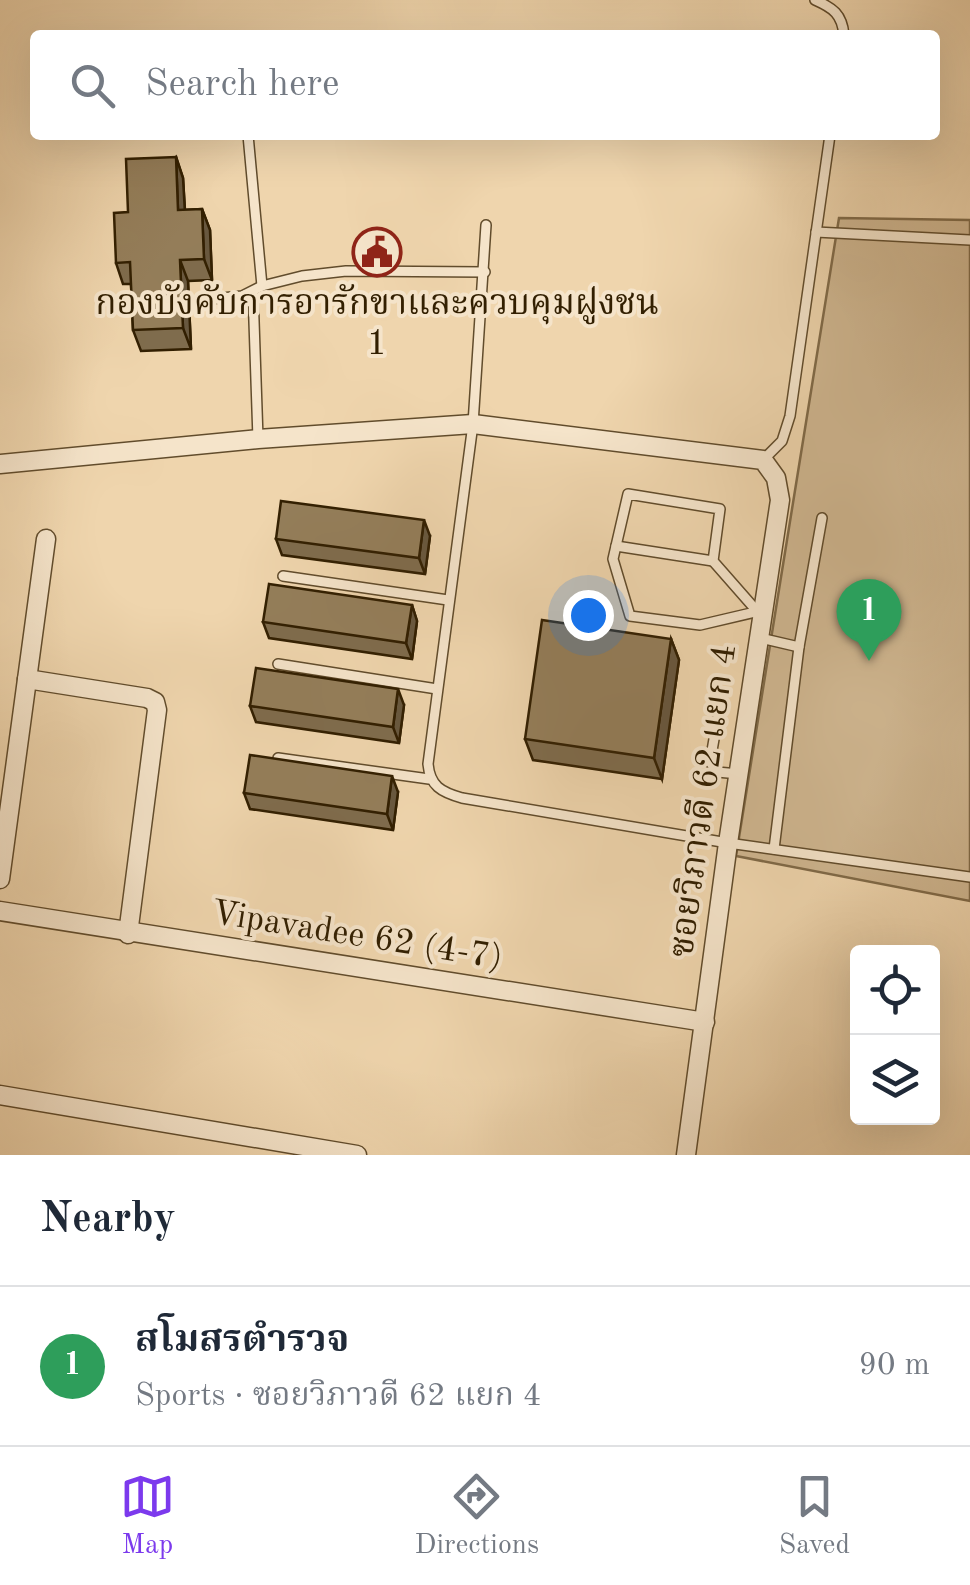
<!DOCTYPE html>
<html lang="en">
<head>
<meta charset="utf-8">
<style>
	body { margin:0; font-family:"Old Standard TT","Noto Serif Thai",serif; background:#f6f6f7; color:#1f2937 }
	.controls { position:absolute; right:30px; bottom:30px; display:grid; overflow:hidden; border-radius:10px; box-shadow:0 10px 40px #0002 }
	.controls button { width:90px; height:90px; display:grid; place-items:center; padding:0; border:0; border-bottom:2px solid #e0e1e3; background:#fff; color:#1f2937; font:50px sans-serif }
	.you { position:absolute; left:588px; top:615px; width:35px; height:35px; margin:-25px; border:8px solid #fff; border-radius:50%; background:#1a73e8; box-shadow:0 0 0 15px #1a73e833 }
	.badge { display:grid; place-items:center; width:65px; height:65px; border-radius:50%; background:#7c3aed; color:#fff; font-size:32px; font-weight:700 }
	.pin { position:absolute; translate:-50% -82px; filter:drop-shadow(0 2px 5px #0008) }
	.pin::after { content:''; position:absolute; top:52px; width:35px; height:30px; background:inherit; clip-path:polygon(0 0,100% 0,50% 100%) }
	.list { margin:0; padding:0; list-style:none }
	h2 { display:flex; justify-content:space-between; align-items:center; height:130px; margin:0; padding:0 40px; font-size:42px }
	h2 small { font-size:32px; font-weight:400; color:#747a83 }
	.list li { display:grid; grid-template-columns:65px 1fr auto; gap:30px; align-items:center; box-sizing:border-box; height:160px; padding:0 40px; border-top:2px solid #e0e1e3 }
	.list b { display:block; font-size:38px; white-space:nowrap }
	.list p { margin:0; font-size:32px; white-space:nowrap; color:#747a83 }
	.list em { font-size:32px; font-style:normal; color:#747a83 }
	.icon { flex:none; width:55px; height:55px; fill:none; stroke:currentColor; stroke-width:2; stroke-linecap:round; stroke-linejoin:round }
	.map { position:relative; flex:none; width:970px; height:1155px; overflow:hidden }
	.search { position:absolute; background:#fff; box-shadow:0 10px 40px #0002; left:30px; right:30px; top:30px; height:110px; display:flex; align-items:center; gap:25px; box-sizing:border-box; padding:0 35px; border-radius:10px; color:#747a83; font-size:38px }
	.sheet { height:290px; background:#fff }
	nav { display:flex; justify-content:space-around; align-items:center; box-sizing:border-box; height:140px; border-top:2px solid #e0e1e3; background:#fff; font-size:28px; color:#747a83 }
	nav a { display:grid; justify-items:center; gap:5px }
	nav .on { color:#7c3aed }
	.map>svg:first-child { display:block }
	.green { fill:#cfb690; stroke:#806a48; stroke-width:2.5 }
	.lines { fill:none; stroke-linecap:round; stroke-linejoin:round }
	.lane-casing { stroke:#614c2c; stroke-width:12 }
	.street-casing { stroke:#614c2c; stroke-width:21 }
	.lane { stroke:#f5e4ca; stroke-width:9 }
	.street { stroke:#f5e4ca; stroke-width:18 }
	.wall { fill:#7f6c4d; stroke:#321f01; stroke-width:2.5 }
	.shaded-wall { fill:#68583f; stroke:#321f01; stroke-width:2.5 }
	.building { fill:#947e5a; stroke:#321f01; stroke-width:2.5 }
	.labels { text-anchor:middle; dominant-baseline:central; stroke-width:8; stroke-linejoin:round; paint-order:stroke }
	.poi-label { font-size:35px; fill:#321f01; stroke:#f5e4ca }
	.street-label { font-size:35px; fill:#321f01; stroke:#f5e4ca }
</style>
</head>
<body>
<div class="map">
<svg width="970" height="1155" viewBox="0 0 970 1155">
	<rect width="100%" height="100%" fill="#efd5ad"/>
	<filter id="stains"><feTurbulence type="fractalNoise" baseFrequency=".002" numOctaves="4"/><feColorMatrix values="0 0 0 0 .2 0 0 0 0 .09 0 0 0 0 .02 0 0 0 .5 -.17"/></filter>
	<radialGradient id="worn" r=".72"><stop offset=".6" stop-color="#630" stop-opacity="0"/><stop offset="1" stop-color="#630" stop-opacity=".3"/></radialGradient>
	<path class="green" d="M839,218L970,220V901L736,856Z"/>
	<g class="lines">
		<g class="lane-casing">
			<g id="lane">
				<path d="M815,0C833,8 842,14 844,35"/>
				<path d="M248,135L262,286"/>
				<path d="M486,225L473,424L428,764C430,786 441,792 462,798L728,843L970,877"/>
				<path d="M816,232L970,240"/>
				<path d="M253,292L258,439"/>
				<path d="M201,300L242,296L262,286L302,276L346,271L485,272"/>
				<path d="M763,460L782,441L790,416L830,135"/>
				<path d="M616,546L713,561"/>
				<path d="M283,576L448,600"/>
				<path d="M756,610L713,561L720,509L628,494L613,559L630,616L700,625L764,610"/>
				<path d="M760,638L799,647"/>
				<path d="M278,664L437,689"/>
				<path d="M721,699L710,762L717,772L739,774"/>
				<path d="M278,758L429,779"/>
				<path d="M774,849L799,647L822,518"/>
			</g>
		</g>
		<g class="street-casing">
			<g id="street">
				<path d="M0,464L258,439L473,424L763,460L776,478L780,500L728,843L686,1155"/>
				<path d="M27,679L147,698L155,702L157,710L128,934"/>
				<path d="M0,879L46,539"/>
				<path d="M0,911L705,1022"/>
				<path d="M0,1095L357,1155"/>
			</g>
		</g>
		<use href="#lane" class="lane"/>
		<use href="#street" class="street"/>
	</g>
	<g class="wall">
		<path d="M176,157L183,178L185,210L202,209L210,230L212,280L188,281L191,349L141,351L133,330L131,284H123L116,263L128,212Z"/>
		<path d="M430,536L425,574L282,555L276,539Z"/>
		<path d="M412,605L417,621L412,659L269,638L263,622Z"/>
		<path d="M671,639L679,660L662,779L533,760L525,739Z"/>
		<path d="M404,705L399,743L256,722L250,706Z"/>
		<path d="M398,792L393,830L250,809L244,793Z"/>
	</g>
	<g class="shaded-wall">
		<path d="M176,157L183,178L186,231L178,210Z"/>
		<path d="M202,209L210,230L212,280L204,259Z"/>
		<path d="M180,260L188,281L191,349L183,328Z"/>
		<path d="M424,520L430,536L425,574L419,558Z"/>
		<path d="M412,605L417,621L412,659L406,643Z"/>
		<path d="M671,639L679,660L662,779L654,758Z"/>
		<path d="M398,689L404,705L399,743L393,727Z"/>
		<path d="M392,776L398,792L393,830L387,814Z"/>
	</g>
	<g class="building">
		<path d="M176,157L178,210L202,209L204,259L180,260L183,328L133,330L130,262L116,263L114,213L128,212L126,159Z"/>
		<path d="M281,501L424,520L419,558L276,539Z"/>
		<path d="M269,584L412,605L406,643L263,622Z"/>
		<path d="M542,620L671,639L654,758L525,739Z"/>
		<path d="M256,668L398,689L393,727L250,706Z"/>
		<path d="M250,755L392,776L387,814L244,793Z"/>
	</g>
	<defs>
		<g id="civic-ring" transform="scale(2.5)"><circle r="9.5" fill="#f5e4ca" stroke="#8f2418" stroke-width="1.5"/><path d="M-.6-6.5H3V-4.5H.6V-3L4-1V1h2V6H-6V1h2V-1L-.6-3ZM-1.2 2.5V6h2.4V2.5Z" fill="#8f2418"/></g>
	</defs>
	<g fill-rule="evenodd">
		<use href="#civic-ring" x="377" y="252"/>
	</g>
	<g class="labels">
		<g class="poi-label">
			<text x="377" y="304">กองบังคับการอารักขาและควบคุมฝูงชน<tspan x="377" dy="40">1</tspan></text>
		</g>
		<g class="street-label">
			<text transform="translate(704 801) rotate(-82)">ซอยวิภาวดี 62 แยก 4</text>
			<text transform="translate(357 936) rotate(9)">Vipavadee 62 (4-7)</text>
		</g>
	</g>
	<rect width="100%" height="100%" filter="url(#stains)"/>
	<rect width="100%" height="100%" fill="url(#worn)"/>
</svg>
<div class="controls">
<button><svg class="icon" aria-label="locate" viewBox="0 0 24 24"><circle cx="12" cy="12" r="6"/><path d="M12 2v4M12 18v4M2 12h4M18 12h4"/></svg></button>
<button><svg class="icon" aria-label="layers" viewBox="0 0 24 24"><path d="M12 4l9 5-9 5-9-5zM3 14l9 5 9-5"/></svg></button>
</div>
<div class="you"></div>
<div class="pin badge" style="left:869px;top:661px;background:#2e9e5b">1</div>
<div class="search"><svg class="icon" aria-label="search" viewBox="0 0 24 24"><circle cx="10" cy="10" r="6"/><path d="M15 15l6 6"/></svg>Search here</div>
</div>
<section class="sheet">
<h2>Nearby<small></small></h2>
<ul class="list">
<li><span class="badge" style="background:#2e9e5b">1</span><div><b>สโมสรตำรวจ</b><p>Sports · ซอยวิภาวดี 62 แยก 4</p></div><em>90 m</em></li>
</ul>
</section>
<nav>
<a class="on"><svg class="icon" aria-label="map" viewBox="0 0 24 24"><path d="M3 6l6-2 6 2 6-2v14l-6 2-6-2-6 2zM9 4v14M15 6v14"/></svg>Map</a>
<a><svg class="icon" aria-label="directions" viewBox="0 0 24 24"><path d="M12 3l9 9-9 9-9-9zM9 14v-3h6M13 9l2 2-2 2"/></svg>Directions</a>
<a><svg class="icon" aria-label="saved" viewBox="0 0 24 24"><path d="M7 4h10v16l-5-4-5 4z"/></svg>Saved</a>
</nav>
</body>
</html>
